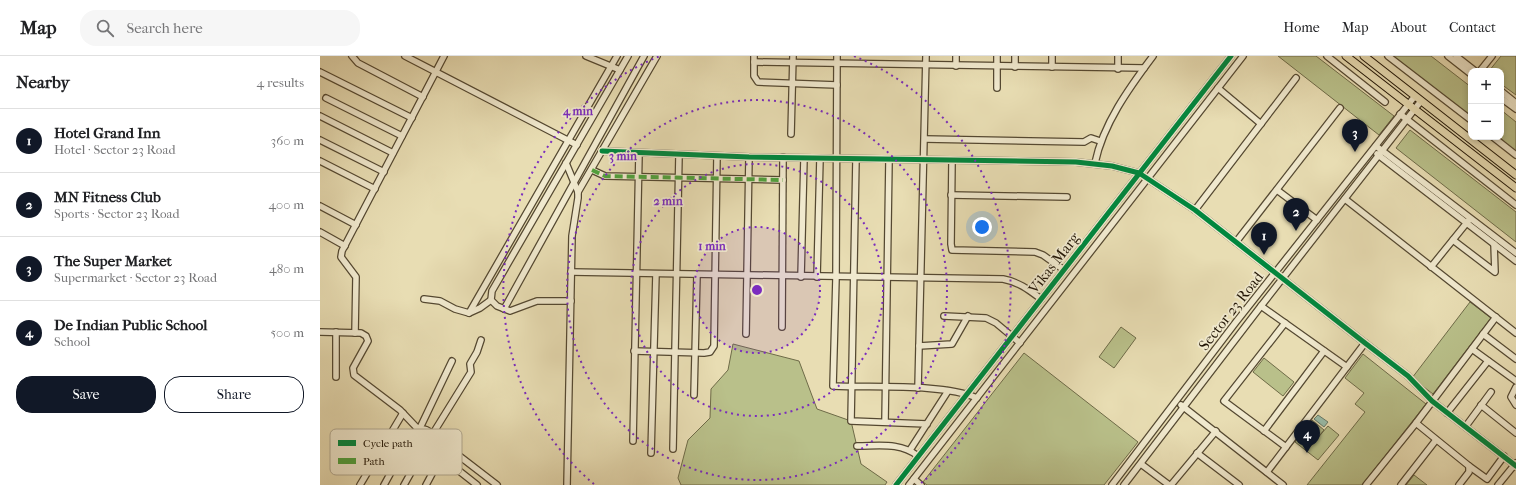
<!DOCTYPE html>
<html lang="en">
<head>
<meta charset="utf-8">
<style>
	body { margin:0; font-family:"IM FELL French Canon",serif; background:#f6f6f6; color:#202124 }
	.controls { position:absolute; right:12px; top:12px; display:grid; overflow:hidden; border-radius:8px; box-shadow:0 2px 6px #0003 }
	.controls button { width:36px; height:36px; display:grid; place-items:center; padding:0; border:0; border-bottom:1px solid #e0e0e0; background:#fff; color:#202124; font:20px sans-serif }
	.you { position:absolute; left:662px; top:171px; width:14px; height:14px; margin:-10px; border:3px solid #fff; border-radius:50%; background:#1a73e8; box-shadow:0 0 0 6px #1a73e833 }
	.badge { display:grid; place-items:center; width:26px; height:26px; border-radius:50%; background:#111827; color:#fff; font-size:13px; font-weight:700 }
	.pin { position:absolute; translate:-50% -33px; filter:drop-shadow(0 1px 2px #0008) }
	.pin::after { content:''; position:absolute; top:21px; width:14px; height:12px; background:inherit; clip-path:polygon(0 0,100% 0,50% 100%) }
	.list { margin:0; padding:0; list-style:none }
	h2 { display:flex; justify-content:space-between; align-items:center; height:52px; margin:0; padding:0 16px; font-size:17px }
	h2 small { font-size:13px; font-weight:400; color:#757577 }
	.list li { display:grid; grid-template-columns:26px 1fr auto; gap:12px; align-items:center; box-sizing:border-box; height:64px; padding:0 16px; border-top:1px solid #e0e0e0 }
	.list b { display:block; font-size:15px; white-space:nowrap }
	.list p { margin:0; font-size:13px; white-space:nowrap; color:#757577 }
	.list em { font-size:13px; font-style:normal; color:#757577 }
	.actions { display:flex; gap:8px; padding:12px 16px }
	.actions a { flex:1; padding:9px 0; border:1px solid #111827; border-radius:16px; text-align:center; font-size:14px; color:#111827 }
	.actions .main { background:#111827; color:#fff }
	.icon { flex:none; width:22px; height:22px; fill:none; stroke:currentColor; stroke-width:2; stroke-linecap:round; stroke-linejoin:round }
	.map { position:relative; flex:none; width:1196px; height:429px; overflow:hidden }
	header { display:flex; align-items:center; gap:24px; box-sizing:border-box; height:56px; padding:0 20px; background:#fff; border-bottom:1px solid #e0e0e0 }
	header strong { font-size:19px }
	nav { display:flex; gap:22px; margin-inline-start:auto; font-size:14px }
	.search { width:280px; height:36px; background:#f6f6f6; display:flex; align-items:center; gap:10px; box-sizing:border-box; padding:0 14px; border-radius:16px; color:#757577; font-size:15px }
	main { display:flex }
	aside { flex:1; background:#fff }
	.map>svg:first-child { display:block }
	.green { fill:#b9c08a; stroke:#6e6b48 }
	.water { fill:#98bca9; stroke:#697a68 }
	.lines { fill:none; stroke-linecap:round; stroke-linejoin:round }
	.minor-casing { stroke:#544831; stroke-width:8 }
	.major-casing { stroke:#221606; stroke-width:9 }
	.minor { stroke:#f0e9ce; stroke-width:5.5 }
	.major { stroke:#e8ddb3; stroke-width:7 }
	.quiet { stroke:#50a13d; stroke-width:4; stroke-dasharray:8 4; stroke-linecap:butt }
	.cycleway-casing { stroke:#f0e9ce; stroke-width:8 }
	.cycleway { stroke:#00873e; stroke-width:5 }
	.ring { fill:none; stroke:#7b2cbf; stroke-width:2; stroke-dasharray:2 4 }
	.labels { text-anchor:middle; dominant-baseline:central; stroke-width:3.5; stroke-linejoin:round; paint-order:stroke }
	.street-label { font-size:15px; fill:#221606; stroke:#f0e9ce }
	.key { fill:#f0e9ce; stroke:#b2aa92; stroke-width:1 }
	.key-label { font-size:11px; fill:#221606 }
	.centre { fill:#7b2cbf; stroke:#f0e9ce; stroke-width:2 }
	.ring-label { font-size:12px; text-anchor:middle; font-weight:bold; fill:#7b2cbf; stroke:#f0e9ce; stroke-width:3.5; stroke-linejoin:round; paint-order:stroke }
</style>
</head>
<body>
<header>
<strong>Map</strong>
<div class="search"><svg class="icon" aria-label="search" viewBox="0 0 24 24"><circle cx="10" cy="10" r="6"/><path d="M15 15l6 6"/></svg>Search here</div>
<nav><a>Home</a><a>Map</a><a>About</a><a>Contact</a></nav>
</header>
<main>
<aside>
<h2>Nearby<small>4 results</small></h2>
<ul class="list">
<li><span class="badge">1</span><div><b>Hotel Grand Inn</b><p>Hotel · Sector 23 Road</p></div><em>360 m</em></li>
<li><span class="badge">2</span><div><b>MN Fitness Club</b><p>Sports · Sector 23 Road</p></div><em>400 m</em></li>
<li><span class="badge">3</span><div><b>The Super Market</b><p>Supermarket · Sector 23 Road</p></div><em>480 m</em></li>
<li><span class="badge">4</span><div><b>De Indian Public School</b><p>School</p></div><em>500 m</em></li>
</ul>
<div class="actions"><a class="main">Save</a><a>Share</a></div>
</aside>
<div class="map">
<svg width="1196" height="429" viewBox="0 0 1196 429">
	<rect width="100%" height="100%" fill="#e8ddb3"/>
	<filter id="stains"><feTurbulence type="fractalNoise" baseFrequency=".005" numOctaves="4"/><feColorMatrix values="0 0 0 0 .2 0 0 0 0 .09 0 0 0 0 .02 0 0 0 .5 -.17"/></filter>
	<radialGradient id="worn" r=".72"><stop offset=".6" stop-color="#630" stop-opacity="0"/><stop offset="1" stop-color="#630" stop-opacity=".3"/></radialGradient>
	<g class="green">
		<path d="M958,0H996L1074,60L1059,79Z"/>
		<path d="M1073,0H1111L1151,31V61Z"/>
		<path d="M1181,0H1196V39L1181,28V15H1169Z"/>
		<path d="M1181,54L1196,66V96L1177,81H1181Z"/>
		<path d="M1090,74L1196,156V186L1076,92Z"/>
		<path d="M1150,246L1171,262L1113,338L1092,322Z"/>
		<path d="M801,271L816,282L794,312L779,301Z"/>
		<path d="M413,288L479,305L497,353L531,365L541,408L567,426L565,429H361L358,422L368,384L390,362L391,333L408,314Z"/>
		<path d="M704,297L818,386L784,429H607L603,426Z"/>
		<path d="M1043,298L1106,348L1042,429H987L1045,356L1035,348L1044,337L1025,322Z"/>
		<path d="M944,302L974,326L963,340L933,316Z"/>
		<path d="M992,364L1004,374L990,391L1008,370L1019,379L998,404L975,386Z"/>
		<path d="M1094,419L1107,429H1086Z"/>
	</g>
	<path class="water" d="M998,359L1008,366L1004,371L994,363Z"/>
	<g class="lines">
		<g class="minor-casing">
			<g id="minor">
				<path d="M32,0L38,7L103,41"/>
				<path d="M85,0L257,89"/>
				<path d="M266,0L300,14"/>
				<path d="M434,0V20L438,26L517,29"/>
				<path d="M517,0L516,222L513,330C553,332 622,327 657,342"/>
				<path d="M677,0V32"/>
				<path d="M1007,0L1065,46"/>
				<path d="M1068,0L1151,64"/>
				<path d="M1128,0L1151,18"/>
				<path d="M1136,0L1155,15"/>
				<path d="M434,6L824,12"/>
				<path d="M636,10V0"/>
				<path d="M695,11V0"/>
				<path d="M732,11V0"/>
				<path d="M798,13V0"/>
				<path d="M1160,15L1172,0"/>
				<path d="M0,16L92,62"/>
				<path d="M898,32L941,68"/>
				<path d="M1181,35L1196,47"/>
				<path d="M6,42L82,80"/>
				<path d="M1181,42L1196,53"/>
				<path d="M1080,58L1196,149"/>
				<path d="M0,60L73,97"/>
				<path d="M471,78L473,0"/>
				<path d="M1173,81L1196,99"/>
				<path d="M605,83L764,86L771,82L780,85"/>
				<path d="M0,84L64,116"/>
				<path d="M1056,90L1196,197"/>
				<path d="M282,95L429,101L756,106L792,110L819,117L875,154L1045,287L1088,320L1112,345L1196,410"/>
				<path d="M1057,98L1196,205"/>
				<path d="M536,103L531,365L607,368"/>
				<path d="M0,105L55,133"/>
				<path d="M632,105L631,188L632,194L715,196L723,199L744,214"/>
				<path d="M246,107L258,136V142L252,180L247,429"/>
				<path d="M775,107C783,68 809,32 833,0"/>
				<path d="M272,114L285,120L463,124"/>
				<path d="M957,134L997,164"/>
				<path d="M258,136L337,0"/>
				<path d="M631,139L747,141"/>
				<path d="M1025,143L1196,277"/>
				<path d="M0,150L36,169"/>
				<path d="M875,154L976,22"/>
				<path d="M0,176L25,190"/>
				<path d="M1133,184L1175,216L1174,188"/>
				<path d="M916,186L1020,52"/>
				<path d="M1111,211L1149,164"/>
				<path d="M251,216L683,223C699,226 709,234 721,243"/>
				<path d="M481,221L484,102"/>
				<path d="M497,221L500,102"/>
				<path d="M104,243L120,245L135,253L149,257L160,252L171,244"/>
				<path d="M251,245H217L190,255L177,250L171,244L172,235L308,0"/>
				<path d="M941,250L1027,311"/>
				<path d="M184,253L324,0"/>
				<path d="M149,257L297,0"/>
				<path d="M624,260L666,262L676,267L700,287"/>
				<path d="M965,267L904,345L966,391"/>
				<path d="M462,271L463,101"/>
				<path d="M0,276L41,277L46,280L48,285L33,312L34,319L80,354L99,374L132,305"/>
				<path d="M35,277L36,221L21,201L22,195L124,0"/>
				<path d="M426,278L429,101"/>
				<path d="M1163,278L1196,303"/>
				<path d="M161,284L157,296L150,308L151,316L112,379L177,429"/>
				<path d="M599,290L632,288L648,260"/>
				<path d="M1152,293L1196,325"/>
				<path d="M314,295L384,297L390,296L394,290L397,100"/>
				<path d="M16,321V276"/>
				<path d="M1196,331L1191,341L1196,349"/>
				<path d="M598,332L606,0"/>
				<path d="M374,339L377,219"/>
				<path d="M861,349L963,429"/>
				<path d="M1161,349L1196,377"/>
				<path d="M1127,357L1168,305"/>
				<path d="M565,366L569,104"/>
				<path d="M1096,367L1149,410V416L1139,429"/>
				<path d="M1146,370L1171,336"/>
				<circle cx="102" cy="385" r="12"/>
				<path d="M944,375L1004,295"/>
				<path d="M313,385L319,98"/>
				<path d="M537,390C559,390 580,386 598,400"/>
				<path d="M353,393L359,99"/>
				<path d="M590,394L628,335"/>
				<path d="M105,396L124,403L157,429"/>
				<path d="M331,397L336,218"/>
				<path d="M877,397L919,429"/>
				<path d="M821,408L849,429"/>
				<path d="M1149,410L1167,423L1184,400"/>
				<path d="M947,416L1045,287"/>
				<path d="M594,423L601,429"/>
				<path d="M40,429L83,357"/>
				<path d="M64,429L90,382"/>
				<path d="M84,429L102,397"/>
				<path d="M106,429L127,390"/>
				<path d="M576,429L911,0"/>
				<path d="M589,429L923,0"/>
				<path d="M792,429L916,266L1095,40"/>
				<path d="M804,429L941,250L1101,45"/>
				<path d="M851,429L896,375"/>
				<path d="M1046,429L1096,367L1176,261"/>
				<path d="M1081,429L1116,384"/>
				<path d="M1178,429L1196,407"/>
			</g>
		</g>
		<g class="major-casing">
			<g id="major">
				<path d="M1026,0L1196,132"/>
				<path d="M1044,0L1196,119"/>
			</g>
		</g>
		<use href="#minor" class="minor"/>
		<use href="#major" class="major"/>
		<path class="quiet" d="M272,114L285,120L463,124"/>
		<g class="cycleway-casing">
			<g id="cycleway">
				<path d="M282,95L429,101L756,106L792,110L819,117L875,154L1045,287L1088,320L1112,345L1196,410"/>
				<path d="M576,429L911,0"/>
			</g>
		</g>
		<use href="#cycleway" class="cycleway"/>
	</g>
	<circle cx="437" cy="234" r="63" fill="#7b2cbf" fill-opacity=".12"/>
	<g class="ring">
		<circle cx="437" cy="234" r="63"/>
		<circle cx="437" cy="234" r="126"/>
		<circle cx="437" cy="234" r="190"/>
		<path d="M274 428A253 253 0 0 1 340 0M534 0A253 253 0 0 1 600 428"/>
	</g>
	<g class="labels">
		<g class="street-label">
			<text transform="translate(734 207) rotate(-52)">Vikas Marg</text>
			<text transform="translate(911 255) rotate(-52)">Sector 23 Road</text>
		</g>
	</g>
	<rect x="10" y="373" width="132" height="46" rx="6" class="key"/>
	<rect x="18" y="384" width="18" height="6" fill="#00873e"/>
	<rect x="18" y="402" width="18" height="6" fill="#50a13d"/>
	<g class="key-label">
		<text x="43" y="391">Cycle path</text>
		<text x="43" y="409">Path</text>
	</g>
	<circle cx="437" cy="234" r="6" class="centre"/>
	<g class="ring-label">
		<text x="258" y="59">4 min</text>
		<text x="303" y="104">3 min</text>
		<text x="348" y="149">2 min</text>
		<text x="392" y="194">1 min</text>
	</g>
	<rect width="100%" height="100%" filter="url(#stains)"/>
	<rect width="100%" height="100%" fill="url(#worn)"/>
</svg>
<div class="controls">
<button>+</button>
<button>−</button>
</div>
<div class="you"></div>
<div class="pin badge" style="left:944px;top:199px">1</div>
<div class="pin badge" style="left:976px;top:175px">2</div>
<div class="pin badge" style="left:1035px;top:96px">3</div>
<div class="pin badge" style="left:987px;top:397px">4</div>
</div>
</main>
</body>
</html>
